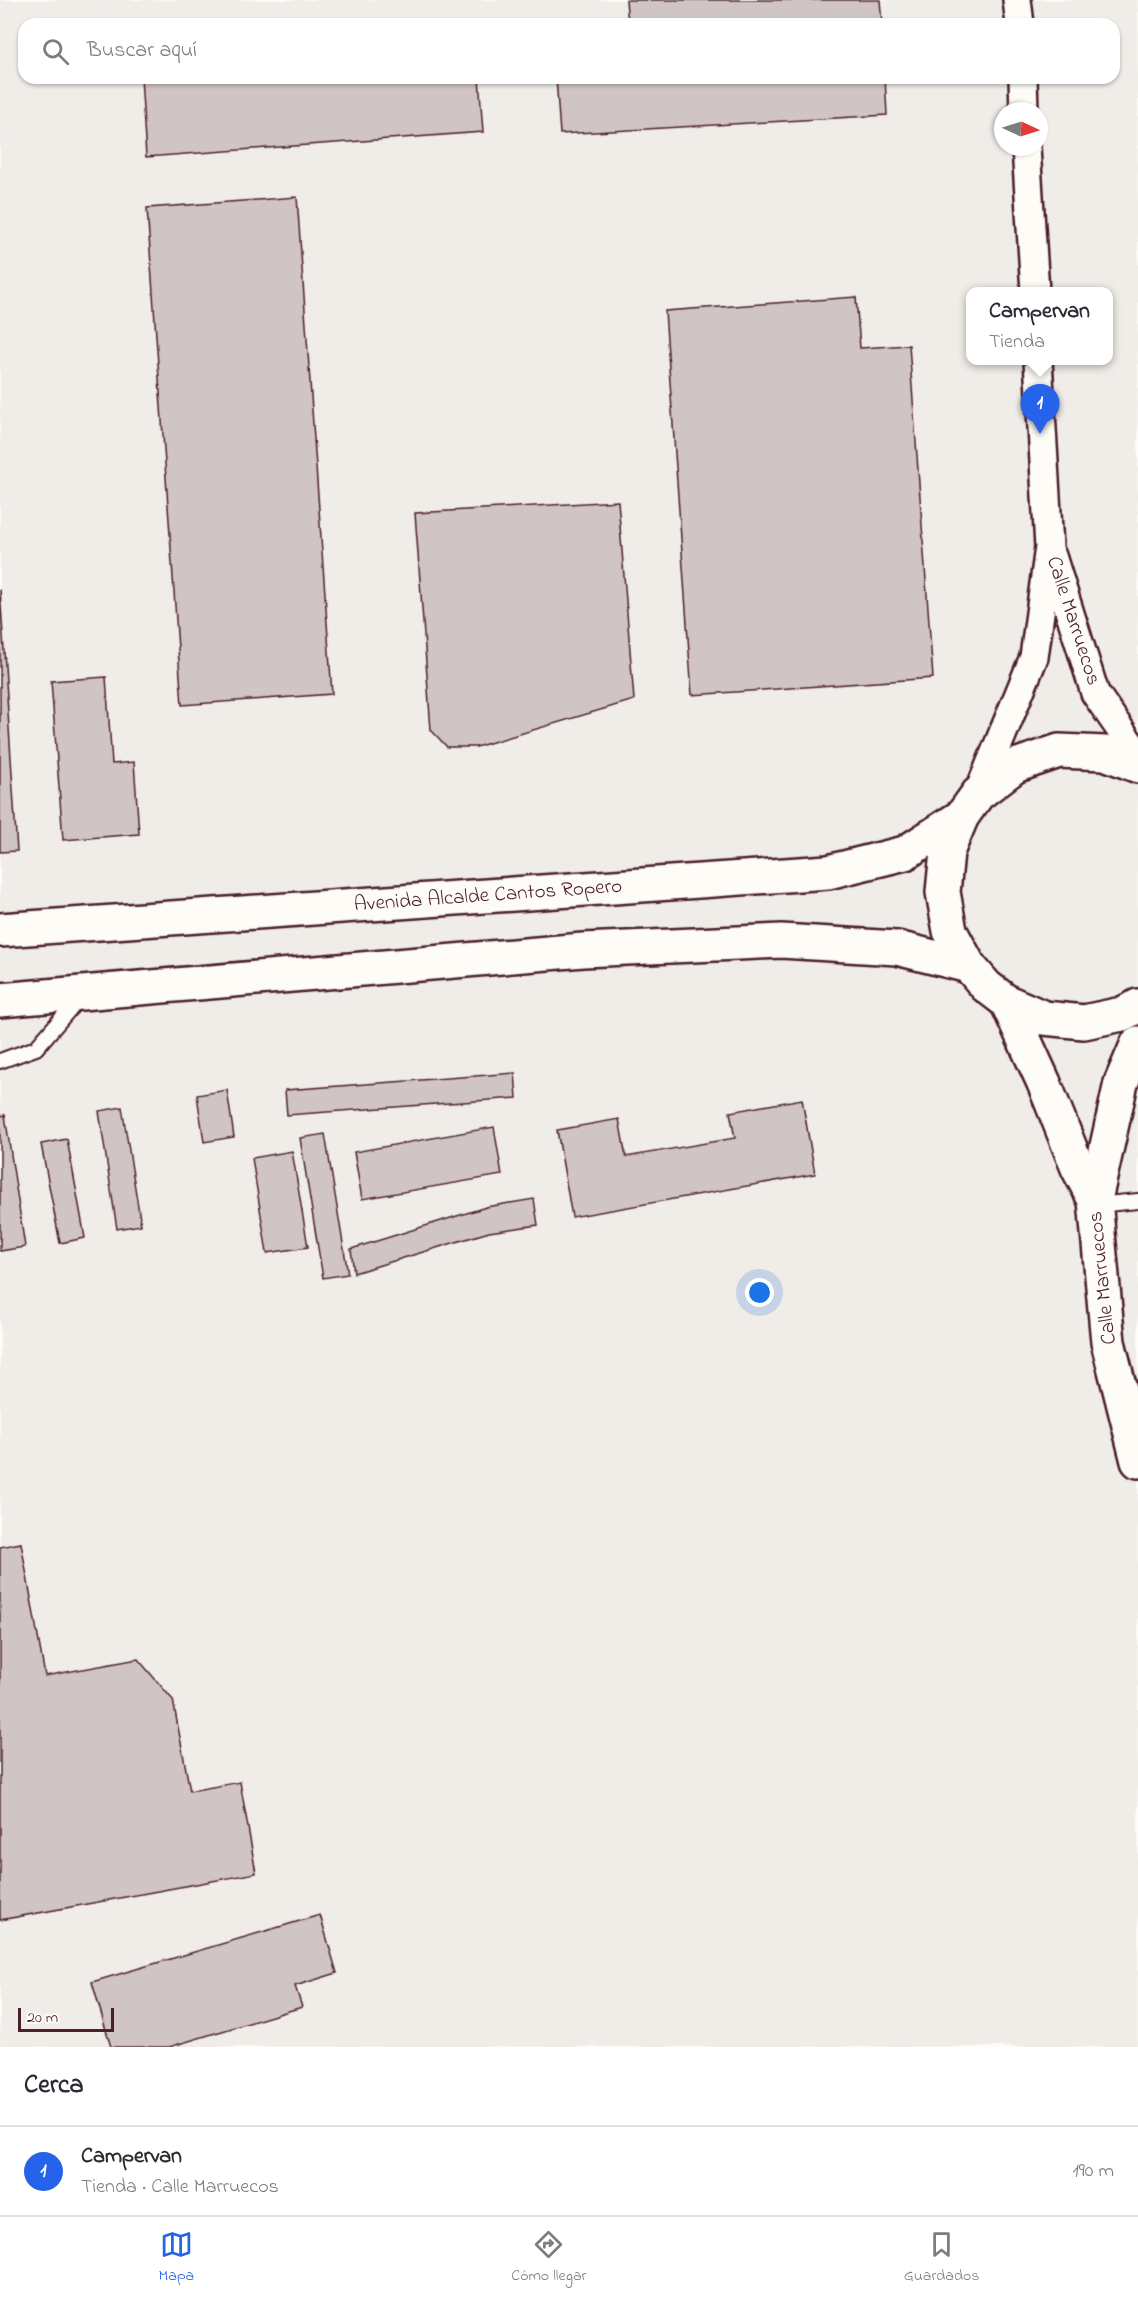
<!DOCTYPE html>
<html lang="es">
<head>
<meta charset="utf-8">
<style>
	body { margin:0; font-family:"Indie Flower",sans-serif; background:#f2f2f3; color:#2b2b33 }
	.compass { position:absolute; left:994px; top:102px; width:54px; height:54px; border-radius:50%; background:#fff; box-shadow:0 2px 4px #0004; rotate:94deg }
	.scale { position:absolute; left:18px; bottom:15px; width:96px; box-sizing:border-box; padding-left:6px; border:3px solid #4a1f2b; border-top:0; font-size:16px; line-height:21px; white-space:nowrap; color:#4a1f2b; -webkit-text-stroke:4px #fdfcf7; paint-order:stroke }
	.you { position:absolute; left:760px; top:1293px; width:21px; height:21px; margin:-15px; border:4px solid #fff; border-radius:50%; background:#1a73e8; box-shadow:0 0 0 9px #1a73e833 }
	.badge { display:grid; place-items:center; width:39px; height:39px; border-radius:50%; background:#2563eb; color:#fff; font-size:20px; font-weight:700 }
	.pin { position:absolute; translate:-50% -50px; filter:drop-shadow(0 2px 3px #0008) }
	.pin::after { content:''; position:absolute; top:32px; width:21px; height:18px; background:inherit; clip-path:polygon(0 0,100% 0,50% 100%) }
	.popup { position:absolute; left:966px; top:287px; width:147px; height:78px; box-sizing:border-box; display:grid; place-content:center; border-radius:12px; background:#fff; filter:drop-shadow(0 2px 4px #0005); font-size:20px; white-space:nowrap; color:#7c7c81 }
	.popup b { font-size:22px; color:#2b2b33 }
	.popup::after { content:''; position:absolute; left:50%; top:100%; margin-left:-12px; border:12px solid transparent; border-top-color:#fff }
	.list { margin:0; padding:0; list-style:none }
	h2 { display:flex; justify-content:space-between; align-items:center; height:78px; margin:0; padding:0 24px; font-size:26px }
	h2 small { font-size:20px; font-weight:400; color:#7c7c81 }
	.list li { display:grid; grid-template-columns:39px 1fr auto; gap:18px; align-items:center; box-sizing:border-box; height:90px; padding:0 24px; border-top:2px solid #e1e1e2 }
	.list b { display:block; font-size:22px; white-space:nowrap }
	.list p { margin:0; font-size:20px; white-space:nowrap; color:#7c7c81 }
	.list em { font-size:20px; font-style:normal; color:#7c7c81 }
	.icon { flex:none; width:33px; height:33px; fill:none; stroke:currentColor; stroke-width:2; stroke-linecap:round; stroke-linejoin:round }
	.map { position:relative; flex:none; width:1138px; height:2047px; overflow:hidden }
	.search { position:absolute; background:#fff; box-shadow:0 2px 4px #0004; left:18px; right:18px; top:18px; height:66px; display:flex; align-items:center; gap:15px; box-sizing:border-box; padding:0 21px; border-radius:18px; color:#7c7c81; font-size:22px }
	.sheet { height:168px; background:#fff }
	nav { display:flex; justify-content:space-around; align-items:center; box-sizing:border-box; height:84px; border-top:2px solid #e1e1e2; background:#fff; font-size:16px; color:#7c7c81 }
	nav a { display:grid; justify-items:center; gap:3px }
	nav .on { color:#2563eb }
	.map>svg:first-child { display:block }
	.built { fill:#f0ece8; fill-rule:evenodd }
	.building { fill:#d0c5c4; stroke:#4a1f2b; stroke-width:1.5 }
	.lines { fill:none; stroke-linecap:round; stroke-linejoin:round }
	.service-casing { stroke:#4a1f2b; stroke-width:18 }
	.minor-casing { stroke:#4a1f2b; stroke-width:32 }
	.tertiary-casing { stroke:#4a1f2b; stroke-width:38 }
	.secondary-casing { stroke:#4a1f2b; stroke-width:38 }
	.service { stroke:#fdfcf7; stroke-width:14 }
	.minor { stroke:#fdfcf7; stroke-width:27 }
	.tertiary { stroke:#fdfcf7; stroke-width:33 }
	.secondary { stroke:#fdfcf7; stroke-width:33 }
	.labels { text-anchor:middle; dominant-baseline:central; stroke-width:5; stroke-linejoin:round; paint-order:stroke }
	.street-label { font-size:21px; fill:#4a1f2b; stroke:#fdfcf7 }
</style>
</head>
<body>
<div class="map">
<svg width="1138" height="2047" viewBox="0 0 1138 2047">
	<rect width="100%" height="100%" fill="#fdfcf7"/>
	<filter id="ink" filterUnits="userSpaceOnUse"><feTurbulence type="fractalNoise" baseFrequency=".0167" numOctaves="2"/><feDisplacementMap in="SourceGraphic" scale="12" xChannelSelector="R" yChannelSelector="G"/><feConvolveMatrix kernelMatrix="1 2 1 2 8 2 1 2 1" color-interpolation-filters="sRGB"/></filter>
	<g filter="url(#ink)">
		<path class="built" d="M0,0H1138V2047H0ZM24,24H1114V78H24ZM1003,111H1039V147H1003ZM971,292H1109V360H971Z"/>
		<g class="building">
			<path d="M626,0H880L882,24H628Z"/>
			<path d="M141,78H479L483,132L146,157Z"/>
			<path d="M556,78H885L887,115L560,134Z"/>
			<path d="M297,197L332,694L182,705L147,208Z"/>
			<path d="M856,297L860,348L909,345L933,678L692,695L665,311Z"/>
			<path d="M618,501L634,700L476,747H447L431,730L415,513Z"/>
			<path d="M0,589L17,851L0,852Z"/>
			<path d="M106,677L112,764L134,762L139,834L63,840L51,681Z"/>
			<path d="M515,1073L517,1098L287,1115L285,1090Z"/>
			<path d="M227,1090L234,1137L204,1142L197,1095Z"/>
			<path d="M802,1099L815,1174L572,1217L557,1130L619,1119L626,1157L735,1138L730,1112Z"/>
			<path d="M122,1107L141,1225L117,1229L99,1111Z"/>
			<path d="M5,1115L25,1247L0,1251V1116Z"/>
			<path d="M494,1127L502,1175L362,1199L354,1152Z"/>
			<path d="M325,1134L348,1274L323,1278L300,1138Z"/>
			<path d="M67,1139L85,1238L60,1243L41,1144Z"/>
			<path d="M292,1151L308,1247L267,1253L252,1158Z"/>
			<path d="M534,1199L538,1225L489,1232L354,1273L351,1249L486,1207Z"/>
			<path d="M21,1543L45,1676L138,1659L173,1700L190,1791L240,1782L256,1873L0,1920V1547Z"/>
			<path d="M320,1915L337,1973L295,1986L302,2007L169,2047H111L92,1982Z"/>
		</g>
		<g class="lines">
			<g class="service-casing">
				<g id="service">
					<path d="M0,1061L36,1048L80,997"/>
					<path d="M1096,1205L1138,1201"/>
				</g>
			</g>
			<g class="minor-casing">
				<g id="minor">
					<path d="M1017,0L1020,24"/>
					<path d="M1023,78L1024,111"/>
					<path d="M1026,147L1035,292"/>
					<path d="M1052,556L1095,693L1138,755"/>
					<path d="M978,794L1034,657L1049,547L1038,360"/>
				</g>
			</g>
			<g class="tertiary-casing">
				<g id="tertiary">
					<path d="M1007,1002L1044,1083L1078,1168L1095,1200"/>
					<path d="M1138,1043L1121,1083L1095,1200L1108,1342L1138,1461"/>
				</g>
			</g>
			<g class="secondary-casing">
				<g id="secondary">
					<path d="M1138,766L1105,753L1059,751L1015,766L978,794L962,816L947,852L943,892L950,931L969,966L986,986L1007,1002L1044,1018L1084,1022L1122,1014L1138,1006"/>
					<path d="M0,930L828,872L905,853L962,816"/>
					<path d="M0,1000L583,950L781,941L897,948L969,966"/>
				</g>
			</g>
			<use href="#service" class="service"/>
			<use href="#minor" class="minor"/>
			<use href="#tertiary" class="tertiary"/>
			<use href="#secondary" class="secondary"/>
		</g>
	</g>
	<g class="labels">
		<g class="street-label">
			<text transform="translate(1073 621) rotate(72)">Calle Marruecos</text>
			<text transform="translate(488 896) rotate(-4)">Avenida Alcalde Cantos Ropero</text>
			<text transform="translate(1103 1278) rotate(-96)">Calle Marruecos</text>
		</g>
	</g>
</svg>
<svg class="compass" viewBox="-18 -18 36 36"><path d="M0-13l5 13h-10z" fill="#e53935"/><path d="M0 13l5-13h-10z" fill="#7c7c81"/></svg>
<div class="scale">20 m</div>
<div class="you"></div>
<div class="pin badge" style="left:1040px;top:434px">1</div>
<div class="popup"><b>Campervan</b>Tienda</div>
<div class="search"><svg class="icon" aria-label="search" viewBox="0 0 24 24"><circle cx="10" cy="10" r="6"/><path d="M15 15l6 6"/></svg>Buscar aquí</div>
</div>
<section class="sheet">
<h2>Cerca<small></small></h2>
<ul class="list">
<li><span class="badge">1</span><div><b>Campervan</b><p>Tienda · Calle Marruecos</p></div><em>190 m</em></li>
</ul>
</section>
<nav>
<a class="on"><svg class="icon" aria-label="map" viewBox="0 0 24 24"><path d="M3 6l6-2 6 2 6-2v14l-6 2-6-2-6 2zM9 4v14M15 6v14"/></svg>Mapa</a>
<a><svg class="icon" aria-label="directions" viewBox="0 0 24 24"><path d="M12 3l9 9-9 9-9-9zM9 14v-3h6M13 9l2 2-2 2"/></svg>Cómo llegar</a>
<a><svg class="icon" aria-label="saved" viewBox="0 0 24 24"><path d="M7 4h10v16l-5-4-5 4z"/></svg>Guardados</a>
</nav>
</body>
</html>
